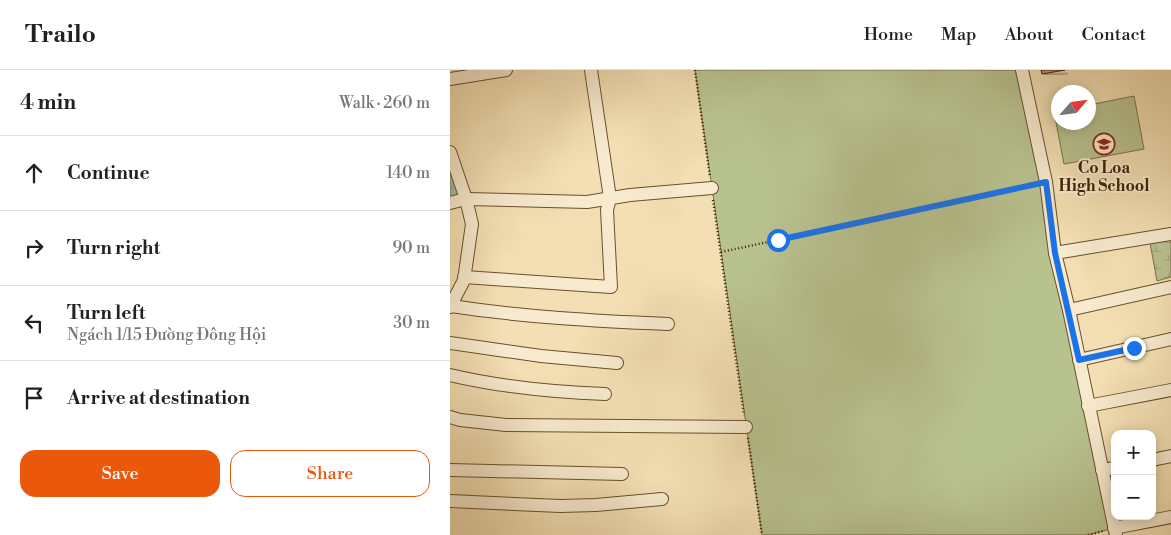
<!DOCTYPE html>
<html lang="en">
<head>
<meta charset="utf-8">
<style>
	body { margin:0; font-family:"Libre Bodoni",serif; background:#f6f6f6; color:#202124 }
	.controls { position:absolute; right:15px; bottom:15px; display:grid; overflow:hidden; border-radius:10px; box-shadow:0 2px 12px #0003 }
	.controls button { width:45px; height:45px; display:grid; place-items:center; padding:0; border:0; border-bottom:1px solid #e0e0e0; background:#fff; color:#202124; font:25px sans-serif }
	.compass { position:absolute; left:601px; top:15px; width:45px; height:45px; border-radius:50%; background:#fff; box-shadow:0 2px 12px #0003; rotate:62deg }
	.stop { position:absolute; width:15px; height:15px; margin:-11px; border:4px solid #1a73e8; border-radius:50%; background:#fff }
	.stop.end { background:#1a73e8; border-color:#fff; box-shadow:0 1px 5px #0008 }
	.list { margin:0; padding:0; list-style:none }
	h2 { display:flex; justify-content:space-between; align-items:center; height:65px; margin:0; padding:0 20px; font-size:21px }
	h2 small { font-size:16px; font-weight:400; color:#757577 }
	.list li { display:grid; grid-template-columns:32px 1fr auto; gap:15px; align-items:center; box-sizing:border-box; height:75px; padding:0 20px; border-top:1px solid #e0e0e0 }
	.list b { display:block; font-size:19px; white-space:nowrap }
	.list p { margin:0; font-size:16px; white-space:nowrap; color:#757577 }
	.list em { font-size:16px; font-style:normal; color:#757577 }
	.actions { display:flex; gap:10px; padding:15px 20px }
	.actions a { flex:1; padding:11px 0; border:1px solid #ea580c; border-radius:15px; text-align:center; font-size:18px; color:#ea580c }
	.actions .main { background:#ea580c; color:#fff }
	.icon { flex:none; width:28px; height:28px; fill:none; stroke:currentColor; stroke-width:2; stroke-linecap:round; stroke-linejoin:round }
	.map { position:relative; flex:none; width:721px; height:465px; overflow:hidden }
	header { display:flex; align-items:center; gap:30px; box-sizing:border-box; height:70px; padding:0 25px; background:#fff; border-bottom:1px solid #e0e0e0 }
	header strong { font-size:24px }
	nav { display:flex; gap:28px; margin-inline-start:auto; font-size:18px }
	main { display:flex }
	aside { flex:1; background:#fff }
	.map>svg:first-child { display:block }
	.green { fill:#b8c28f; stroke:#7a7148 }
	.wetland { fill:url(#wetland-marsh); stroke:#7a7148 }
	.water { fill:url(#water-waves); stroke:#757e66 }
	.building { fill:url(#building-back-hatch); stroke:#3b2001; filter:url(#shadow) }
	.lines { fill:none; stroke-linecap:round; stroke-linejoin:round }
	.street-casing { stroke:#69502e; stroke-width:14 }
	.path { stroke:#3b2001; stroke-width:2.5; stroke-dasharray:1 2.5; stroke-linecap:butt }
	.street { stroke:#f7eace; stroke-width:12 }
	.route { stroke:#1a73e8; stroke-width:6 }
	.labels { text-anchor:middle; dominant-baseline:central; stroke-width:4; stroke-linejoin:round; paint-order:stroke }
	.poi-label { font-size:16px; font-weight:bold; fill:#3b2001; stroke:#f7eace }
</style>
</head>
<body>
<header>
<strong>Trailo</strong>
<nav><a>Home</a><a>Map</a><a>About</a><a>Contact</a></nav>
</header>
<main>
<aside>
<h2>4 min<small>Walk · 260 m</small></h2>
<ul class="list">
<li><svg class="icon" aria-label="ahead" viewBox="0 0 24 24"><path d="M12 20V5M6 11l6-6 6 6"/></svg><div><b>Continue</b></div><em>140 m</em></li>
<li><svg class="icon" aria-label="right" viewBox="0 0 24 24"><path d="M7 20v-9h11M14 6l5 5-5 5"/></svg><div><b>Turn right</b></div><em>90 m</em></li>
<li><svg class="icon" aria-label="left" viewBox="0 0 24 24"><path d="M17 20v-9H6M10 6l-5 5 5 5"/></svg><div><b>Turn left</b><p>Ngách 1/15 Đường Đông Hội</p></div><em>30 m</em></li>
<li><svg class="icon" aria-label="arrive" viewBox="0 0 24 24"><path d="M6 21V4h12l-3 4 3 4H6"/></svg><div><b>Arrive at destination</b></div></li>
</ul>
<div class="actions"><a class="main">Save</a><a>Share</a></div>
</aside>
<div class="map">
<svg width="721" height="465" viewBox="0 0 721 465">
	<defs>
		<pattern id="wetland-marsh" width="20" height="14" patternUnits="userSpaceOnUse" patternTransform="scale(1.25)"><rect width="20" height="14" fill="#b8c28f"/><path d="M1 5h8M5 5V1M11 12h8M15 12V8" fill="none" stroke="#9fa67a"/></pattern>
		<pattern id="water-waves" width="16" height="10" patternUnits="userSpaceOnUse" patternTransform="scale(1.25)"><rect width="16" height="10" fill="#9cbda9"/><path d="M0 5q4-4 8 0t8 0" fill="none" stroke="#87a290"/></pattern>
		<pattern id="building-back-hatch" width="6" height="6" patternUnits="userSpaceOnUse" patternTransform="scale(1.25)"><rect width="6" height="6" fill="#d8946e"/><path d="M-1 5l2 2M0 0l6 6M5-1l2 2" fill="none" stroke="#b07858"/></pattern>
		<filter id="shadow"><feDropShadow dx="3.5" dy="3.5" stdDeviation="0" flood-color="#0004"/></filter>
	</defs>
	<rect width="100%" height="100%" fill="#f3dfb3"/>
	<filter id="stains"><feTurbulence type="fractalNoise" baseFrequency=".004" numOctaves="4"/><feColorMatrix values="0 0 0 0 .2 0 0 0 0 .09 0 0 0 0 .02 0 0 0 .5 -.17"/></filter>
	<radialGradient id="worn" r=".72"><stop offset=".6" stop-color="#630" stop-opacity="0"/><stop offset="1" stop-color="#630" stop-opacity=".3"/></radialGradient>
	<g class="green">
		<path d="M245,0H571L664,458L638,465H312Z"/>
		<path d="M684,26L694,79L614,94L604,42L608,41V52H638L639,35Z"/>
	</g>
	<path class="wetland" d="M721,164V207L707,211L699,167Z"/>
	<path class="water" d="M0,82L16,129L0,133Z"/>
	<path class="building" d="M591,0H615L592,4Z"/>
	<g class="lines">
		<g class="street-casing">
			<g id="street">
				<path d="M572,0L596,112L605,183L619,240L666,465"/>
				<path d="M0,9L56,0"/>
				<path d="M0,82L16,129L22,154L14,210L0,237"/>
				<path d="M0,133L16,129L137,132L180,125L262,118"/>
				<path d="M605,183L721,164"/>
				<path d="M14,207L161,217L157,140L160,128L141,0"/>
				<path d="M1,236C73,247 145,251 218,254"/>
				<path d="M619,240L721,217"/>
				<path d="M0,273L91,286L167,293"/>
				<path d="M629,290L721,269"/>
				<path d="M0,305C51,317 103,322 155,324"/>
				<path d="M638,336L721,320"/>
				<path d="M0,347L10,350L56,355L296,357"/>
				<path d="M702,390L721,386"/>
				<path d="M0,400L172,404"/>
				<path d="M652,400L665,398"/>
				<path d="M0,431L110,436L146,435L212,429"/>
				<path d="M664,458L721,447"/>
			</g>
		</g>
		<g class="path">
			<path d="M245,0L260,107"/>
			<path d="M263,130L294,345"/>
			<path d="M271,182L585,115"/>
			<path d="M298,368L312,465"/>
			<path d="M638,465L653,461"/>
		</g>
		<use href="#street" class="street"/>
	</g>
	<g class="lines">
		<path class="route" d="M328,170L596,112L605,183L629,290L684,278"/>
	</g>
	<defs>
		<g id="school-ring" transform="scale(1.125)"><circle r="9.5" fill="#f7eace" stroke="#8f2418" stroke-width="1.5"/><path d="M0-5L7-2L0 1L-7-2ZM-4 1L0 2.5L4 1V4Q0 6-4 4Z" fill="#8f2418"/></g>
	</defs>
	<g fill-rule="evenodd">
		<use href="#school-ring" x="654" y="74"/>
	</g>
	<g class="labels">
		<g class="poi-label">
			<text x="654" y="98">Co Loa<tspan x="654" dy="18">High School</tspan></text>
		</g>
	</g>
	<rect width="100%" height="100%" filter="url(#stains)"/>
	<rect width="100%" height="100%" fill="url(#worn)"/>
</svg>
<div class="controls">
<button>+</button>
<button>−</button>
</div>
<svg class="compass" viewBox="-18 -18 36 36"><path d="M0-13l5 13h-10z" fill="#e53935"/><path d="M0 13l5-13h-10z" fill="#757577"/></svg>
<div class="stop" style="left:328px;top:170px"></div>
<div class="stop end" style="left:684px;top:278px"></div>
</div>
</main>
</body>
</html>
